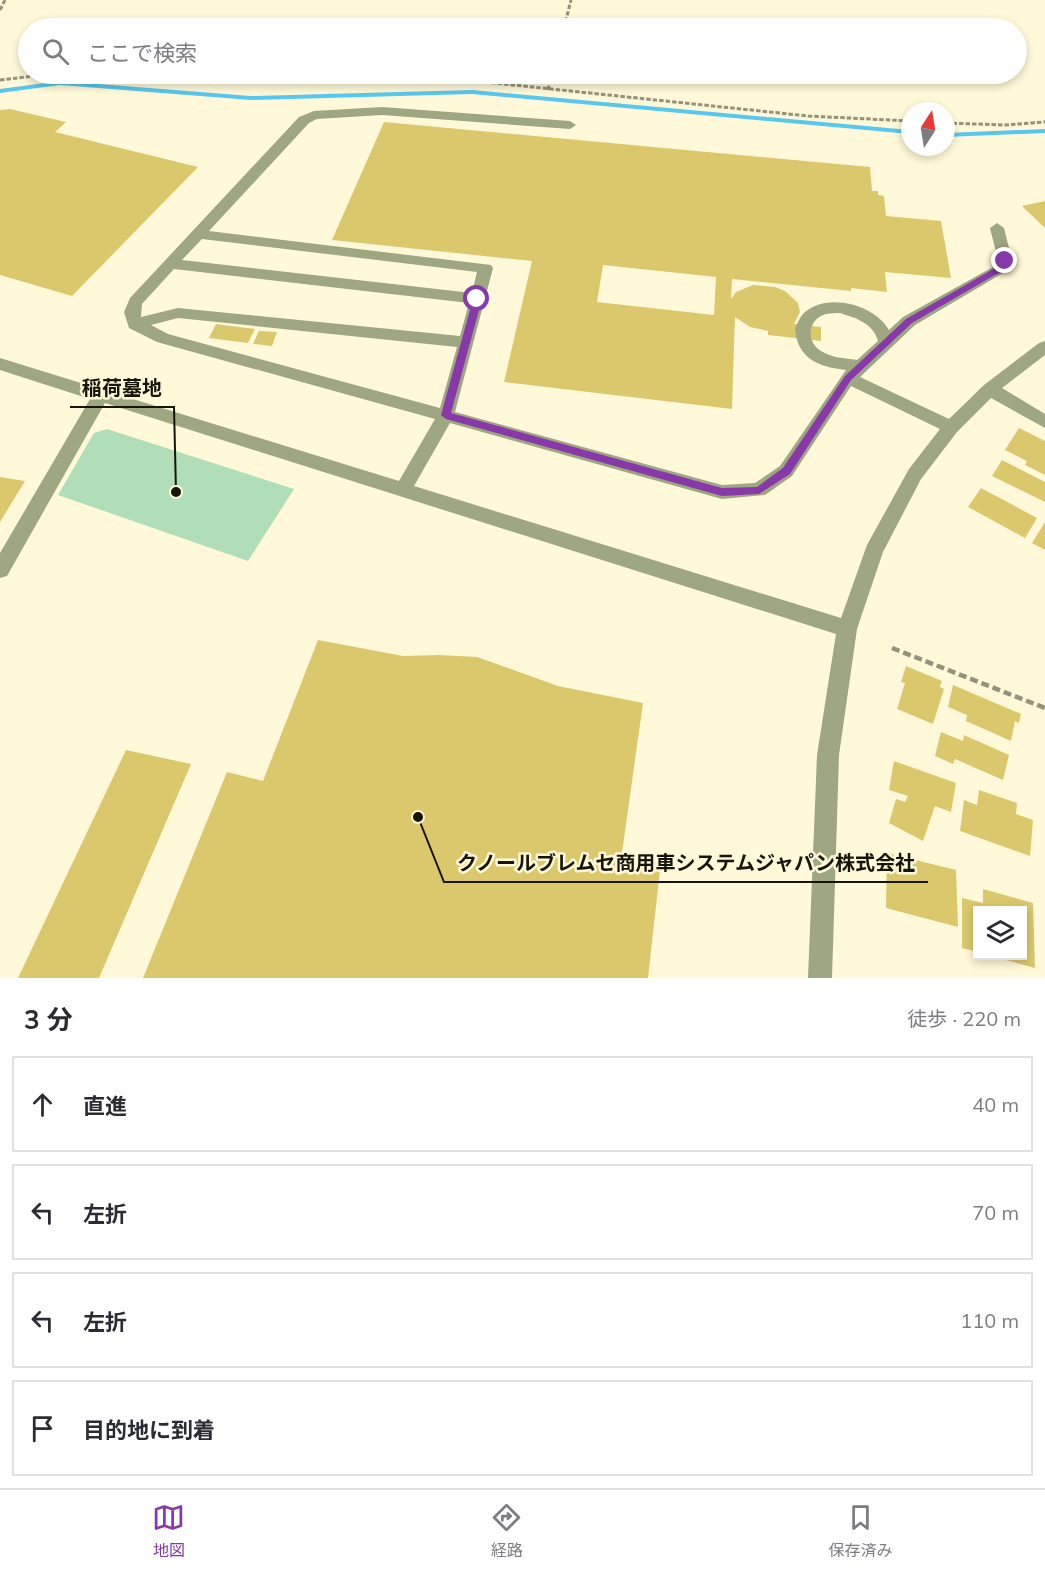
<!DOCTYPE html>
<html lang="ja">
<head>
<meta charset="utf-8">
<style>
	body { margin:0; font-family:Mulish,"Noto Sans JP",sans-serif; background:#f2f2f3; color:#2b2b33 }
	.controls { position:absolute; right:18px; bottom:18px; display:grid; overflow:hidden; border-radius:0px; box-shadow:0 3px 9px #0003 }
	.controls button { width:54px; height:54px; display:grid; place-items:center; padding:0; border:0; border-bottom:2px solid #e1e1e2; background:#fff; color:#2b2b33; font:30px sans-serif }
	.compass { position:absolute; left:901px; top:102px; width:54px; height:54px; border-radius:50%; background:#fff; box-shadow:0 3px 9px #0003; rotate:12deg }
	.stop { position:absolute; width:18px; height:18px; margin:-14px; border:4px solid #8739aa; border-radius:50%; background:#fff }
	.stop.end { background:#8739aa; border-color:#fff; box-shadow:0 2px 6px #0008 }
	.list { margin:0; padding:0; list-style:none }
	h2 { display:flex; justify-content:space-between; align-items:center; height:78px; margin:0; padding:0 24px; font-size:26px }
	h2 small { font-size:20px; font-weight:400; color:#7c7c81 }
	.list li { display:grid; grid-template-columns:39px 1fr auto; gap:18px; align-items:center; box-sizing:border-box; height:96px; margin:0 12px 12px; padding:0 12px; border:2px solid #e1e1e2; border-radius:0px }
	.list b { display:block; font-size:22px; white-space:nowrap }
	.list em { font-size:20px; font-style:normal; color:#7c7c81 }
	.icon { flex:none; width:33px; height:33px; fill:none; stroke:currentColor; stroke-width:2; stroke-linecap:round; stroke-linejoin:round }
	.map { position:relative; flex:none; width:1045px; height:978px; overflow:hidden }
	.search { position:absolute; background:#fff; box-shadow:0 3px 9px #0003; left:18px; right:18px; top:18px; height:66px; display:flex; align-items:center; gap:15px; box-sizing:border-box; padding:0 21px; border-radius:33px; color:#7c7c81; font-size:22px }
	.sheet { height:510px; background:#fff }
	nav { display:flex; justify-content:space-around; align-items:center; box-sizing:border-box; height:84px; border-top:2px solid #e1e1e2; background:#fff; font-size:16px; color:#7c7c81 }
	nav a { display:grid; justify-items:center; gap:3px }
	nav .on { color:#8739aa }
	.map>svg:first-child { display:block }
	.green { fill:#afdeb8 }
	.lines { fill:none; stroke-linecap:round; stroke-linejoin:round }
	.stream { fill:#57c8ed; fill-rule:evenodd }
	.building { fill:#dbc86d; fill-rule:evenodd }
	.path-far1 { stroke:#95917a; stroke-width:3; stroke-dasharray:4.5 2; stroke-linecap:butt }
	.path { stroke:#95917a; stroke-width:4.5; stroke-dasharray:8 4; stroke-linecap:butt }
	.minor { fill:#9fa682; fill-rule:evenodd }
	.route { fill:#8739aa }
	.leader { fill:none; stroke:#17150a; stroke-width:2 }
	.callout-dot { fill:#17150a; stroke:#fff9d9; stroke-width:2 }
	.callout-label { font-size:20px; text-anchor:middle; font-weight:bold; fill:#17150a; stroke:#fff9d9; stroke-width:5; stroke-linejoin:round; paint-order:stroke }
</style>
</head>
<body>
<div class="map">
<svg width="1045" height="978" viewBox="0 0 1045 978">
	<rect width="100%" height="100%" fill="#fff9d9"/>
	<path class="green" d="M107,429L294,489L248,561L58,495L94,433Z"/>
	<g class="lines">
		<g class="stream">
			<path d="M60,81L251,96L472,90L910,130V134L472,94L251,100L60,85L0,93V89Z"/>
			<path d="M1045,129V133L946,137V133Z"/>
		</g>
	</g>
	<g class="building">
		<path d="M10,109L66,122L55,132L198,167L72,296L0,275V110Z"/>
		<path d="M384,122L870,167L872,191H878V195L884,196L886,216L941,221L951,278L885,272L887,292L851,288V291L732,279L731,299L736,292L753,285L775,287L785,291L798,303L800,312L794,324L821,327V341L768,335V331L750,327L735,317L732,409L504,382L532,261L332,240ZM603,265L716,277L714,315L597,302Z"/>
		<path d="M1045,201V228L1022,206Z"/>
		<path d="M216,324L255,329L248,343L209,338Z"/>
		<path d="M259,331L277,332L272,346L253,344Z"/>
		<path d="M1019,428L1045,441V475L1025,465L1027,461L1005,450Z"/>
		<path d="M1002,460L1045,482V502L992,476Z"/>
		<path d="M0,477L25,481L0,522Z"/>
		<path d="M981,488L1037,518L1025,538L968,507Z"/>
		<path d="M1045,522V550L1032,543Z"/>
		<path d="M318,640L403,656L439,655L477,657L558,686L643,703L622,853L661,861L648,978H143L227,772L263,781Z"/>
		<path d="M906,666L942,681L940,687L944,689L933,724L897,709L905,683L901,682Z"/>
		<path d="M953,685L1021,714L1019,723L1015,721L1011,741L966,721L967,715L948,707Z"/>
		<path d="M941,732L963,741L964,735L1009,755L1003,780L955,759L953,764L935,756Z"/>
		<path d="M126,750L191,764L99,978H18Z"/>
		<path d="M894,761L956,783L951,812L935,806L923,841L889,823L896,799L905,802L908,796L889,790Z"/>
		<path d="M979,790L1017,803L1016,814L1033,820L1030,856L960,831L964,800L977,805Z"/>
		<path d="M887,853L956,870L958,927L886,908Z"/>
		<path d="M983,889L1033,903L1035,968L992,956H1022V910H978V952L962,948V898L983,903Z"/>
	</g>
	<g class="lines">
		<g class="path-far1">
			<path d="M0,10L5,0"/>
			<path d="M564,28L571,0"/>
			<path d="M108,74L215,82L466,80L808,116L910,121"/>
			<path d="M0,80L50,74"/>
			<path d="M548,90L552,74"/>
			<path d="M946,123L1004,125L1045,122"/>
		</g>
		<path class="path" d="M892,648L1045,708"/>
		<path class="minor" d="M382,107L570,121L576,125L570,129L382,115L317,119L309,123L209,231L491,265L493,268L455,412L722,485L755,483L780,466L846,370C819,367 797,359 795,328C798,323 800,316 805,312C829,292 875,305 889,330L903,317L993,267L998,260L990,228L997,223L1004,228L1012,260L1003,273L915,325L860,377L949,419L984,385L1039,343L1045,341V355L1002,388L1045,414V428L991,398L957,432L921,479L883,552L857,629L839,755L832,978H808L817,755L836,634L105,403L7,576L0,578V553L90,399L0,370V358L399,481L435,419L157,342L129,328L124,312L130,298L299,117L314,111ZM202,239L477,272L472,293L182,260ZM174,269L469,303L460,336L178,308L141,317L142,304ZM840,313C856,318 873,323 878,341L857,360C844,358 832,358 821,351C805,341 808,319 826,314C830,313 836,313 840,313ZM178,318L457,347L440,408L168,334L151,325ZM851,386L940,429L909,469L867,545L841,618L414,486L450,423L722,499L765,495L792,476Z"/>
	</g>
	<path class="route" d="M1005,258L1009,261L1000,272L912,323L851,380L790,474L759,494L722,496L446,419L441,415L473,299L477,296L482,299L451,413L722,488L757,487L783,468L845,376L906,319L995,268Z"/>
	<path class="leader" d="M176 492L174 407H70M418 817L444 882H928"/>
	<g class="callout-dot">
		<circle cx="176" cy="492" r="6"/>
		<circle cx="418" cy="817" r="6"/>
	</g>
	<g class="callout-label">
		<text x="122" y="395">稲荷墓地</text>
		<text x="686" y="870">クノールブレムセ商用車システムジャパン株式会社</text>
	</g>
</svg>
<div class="controls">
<button><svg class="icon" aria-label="layers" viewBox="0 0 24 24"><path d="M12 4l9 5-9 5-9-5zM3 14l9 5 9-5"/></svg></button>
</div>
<svg class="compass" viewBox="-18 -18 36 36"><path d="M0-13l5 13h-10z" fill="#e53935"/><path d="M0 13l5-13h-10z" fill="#7c7c81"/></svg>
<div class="stop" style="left:477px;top:299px"></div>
<div class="stop end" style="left:1005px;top:261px"></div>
<div class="search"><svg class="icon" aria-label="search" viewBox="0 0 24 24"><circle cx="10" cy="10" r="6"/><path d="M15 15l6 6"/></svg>ここで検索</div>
</div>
<section class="sheet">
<h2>3 分<small>徒歩 · 220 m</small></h2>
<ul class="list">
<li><svg class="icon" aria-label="ahead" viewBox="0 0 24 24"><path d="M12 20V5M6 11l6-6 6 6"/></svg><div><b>直進</b></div><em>40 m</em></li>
<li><svg class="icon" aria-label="left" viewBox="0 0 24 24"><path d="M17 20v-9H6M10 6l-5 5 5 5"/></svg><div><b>左折</b></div><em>70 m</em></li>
<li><svg class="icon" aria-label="left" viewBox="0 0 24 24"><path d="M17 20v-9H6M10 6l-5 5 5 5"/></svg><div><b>左折</b></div><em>110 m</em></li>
<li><svg class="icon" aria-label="arrive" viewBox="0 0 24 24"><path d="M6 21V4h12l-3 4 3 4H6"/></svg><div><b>目的地に到着</b></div></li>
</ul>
</section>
<nav>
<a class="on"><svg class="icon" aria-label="map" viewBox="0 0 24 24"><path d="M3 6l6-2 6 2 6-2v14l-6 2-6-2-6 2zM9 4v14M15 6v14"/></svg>地図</a>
<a><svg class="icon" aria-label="directions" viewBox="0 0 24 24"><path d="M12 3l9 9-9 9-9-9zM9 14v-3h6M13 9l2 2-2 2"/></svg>経路</a>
<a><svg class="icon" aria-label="saved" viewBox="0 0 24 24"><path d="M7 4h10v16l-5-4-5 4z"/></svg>保存済み</a>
</nav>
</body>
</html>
